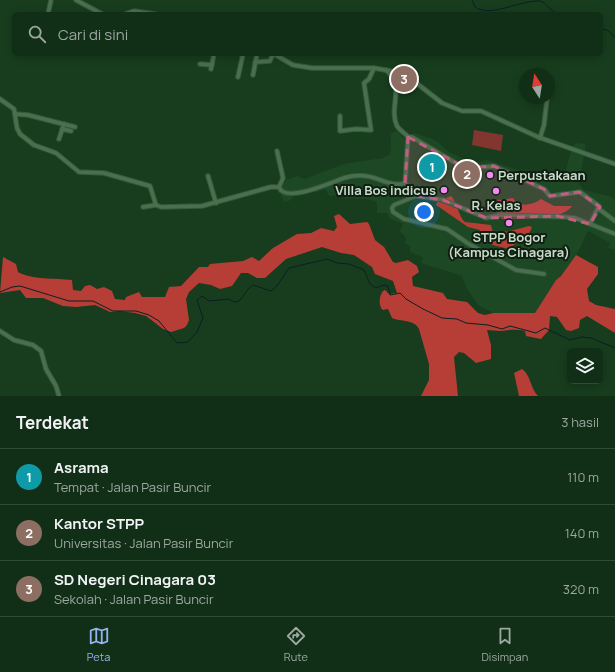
<!DOCTYPE html>
<html lang="id">
<head>
<meta charset="utf-8">
<style>
	body { margin:0; font-family:Manrope,sans-serif; background:#1a361f; color:#f1f3f6 }
	.controls { position:absolute; right:12px; bottom:12px; display:grid; overflow:hidden; border-radius:6px; box-shadow:0 2px 10px #0003 }
	.controls button { width:36px; height:36px; display:grid; place-items:center; padding:0; border:0; border-bottom:1px solid #304a35; background:#112e16; color:#f1f3f6; font:20px sans-serif }
	.compass { position:absolute; left:519px; top:68px; width:36px; height:36px; border-radius:50%; background:#112e16; box-shadow:0 2px 10px #0003; rotate:348deg }
	.you { position:absolute; left:424px; top:212px; width:14px; height:14px; margin:-10px; border:3px solid #fff; border-radius:50%; background:#1a73e8; box-shadow:0 0 0 6px #1a73e833 }
	.badge { display:grid; place-items:center; width:26px; height:26px; border-radius:50%; background:#95b2f1; color:#fff; font-size:13px; font-weight:700 }
	.pin { position:absolute; translate:-50% -50%; border:2px solid #fff; box-shadow:0 1px 4px #0006 }
	.list { margin:0; padding:0; list-style:none }
	h2 { display:flex; justify-content:space-between; align-items:center; height:52px; margin:0; padding:0 16px; font-size:17px }
	h2 small { font-size:13px; font-weight:400; color:#9ca8a1 }
	.list li { display:grid; grid-template-columns:26px 1fr auto; gap:12px; align-items:center; box-sizing:border-box; height:56px; padding:0 16px; border-top:1px solid #304a35 }
	.list b { display:block; font-size:15px; white-space:nowrap }
	.list p { margin:0; font-size:13px; white-space:nowrap; color:#9ca8a1 }
	.list em { font-size:13px; font-style:normal; color:#9ca8a1 }
	.icon { flex:none; width:22px; height:22px; fill:none; stroke:currentColor; stroke-width:2; stroke-linecap:round; stroke-linejoin:round }
	.map { position:relative; flex:none; width:615px; height:396px; overflow:hidden }
	.search { position:absolute; background:#112e16; box-shadow:0 2px 10px #0003; left:12px; right:12px; top:12px; height:44px; display:flex; align-items:center; gap:10px; box-sizing:border-box; padding:0 14px; border-radius:6px; color:#9ca8a1; font-size:15px }
	.sheet { height:220px; background:#112e16 }
	nav { display:flex; justify-content:space-around; align-items:center; box-sizing:border-box; height:56px; border-top:1px solid #304a35; background:#112e16; font-size:11px; color:#9ca8a1 }
	nav a { display:grid; justify-items:center; gap:2px }
	nav .on { color:#95b2f1 }
	.map>svg:first-child { display:block }
	.built { fill:#1c4824 }
	.green { fill:#82362f }
	.forest { fill:#b73e36 }
	.lines { fill:none; stroke-linecap:round; stroke-linejoin:round }
	.stream { stroke:#082125; stroke-width:1 }
	.minor-casing { stroke:#38573d; stroke-width:5.5 }
	.minor { stroke:#49704e; stroke-width:3.5 }
	.marked { fill:#c45d82; fill-opacity:0.2; stroke:#c45d82; stroke-width:3; stroke-dasharray:8 5; stroke-linejoin:round }
	.poi-dot { fill:#f38af2; stroke:#101f12; stroke-width:1.5 }
	.labels { text-anchor:middle; dominant-baseline:central; stroke-width:4; stroke-linejoin:round; paint-order:stroke }
	.poi-label { font-size:13px; font-weight:bold; fill:#c7dcc9; stroke:#101f12 }
</style>
</head>
<body>
<div class="map">
<svg width="615" height="396" viewBox="0 0 615 396">
	<rect width="100%" height="100%" fill="#173d1e"/>
	<path class="built" d="M396,131L406,140H410L414,133L430,138L439,143L449,152L466,160L479,162L487,160L530,174L549,172L565,174L571,151L575,143L586,144L579,184L584,190L612,197L615,200V250L608,248L610,243L588,231L579,250L561,276L556,280L535,313H493L478,305L466,287L462,276L421,263L423,257L410,252V246L405,243L406,238L400,231L403,224L389,218L387,213H377V202L368,199L345,198L343,195L329,196L325,189L317,192L297,194L289,201L284,202L281,196L282,185L286,180L297,176L304,179L344,164L383,158L389,155L391,151V134Z"/>
	<path class="green" d="M474,130L503,135L501,151L472,145Z"/>
	<g class="forest">
		<path d="M451,196C457,202 459,218 465,222L491,225L493,233L510,231L529,226L532,227C528,240 518,240 509,249L493,245L479,237L480,230L468,227L436,205L437,202Z"/>
		<path d="M513,198C519,208 533,205 541,199L554,206H572C560,222 520,218 502,219L498,216L496,205L498,200Z"/>
		<path d="M339,214L350,224L367,222L369,224L375,240L384,247L393,262L396,263L408,260L417,266L419,272L412,277L413,286L443,293L447,299L467,302L478,313L485,315L493,313H535L556,280L561,276L576,255L598,267V274L587,289L589,301L596,305L615,309V333L587,316L580,320L579,328L571,331L566,330L557,317L550,316L549,330L541,339L526,336L525,331C515,329 509,330 501,331C496,331 491,330 487,330L491,345V359L476,363L464,353L459,352L454,357L458,396H421L429,380V364L419,329C414,319 401,322 392,318L388,309L383,310C378,306 379,296 383,291L385,290L389,294L397,293L393,281L375,274L372,267L354,255L341,253L322,247L286,259L265,278H257L248,273H241L232,286L220,289L211,285L199,283L189,292L186,299L189,320L187,325L184,328L171,332L163,329L146,316L135,313L120,311L110,312L95,305L76,307L63,306L43,298H26L20,290L0,293L3,257L16,264L18,272C32,280 55,278 72,280L73,290L81,291L85,286L90,285L97,289L104,287L112,291L115,299L125,300L126,297L139,292L142,297H165L169,287L181,286L199,267H208L210,264L243,261L252,257L259,261L273,248L297,234L311,233L321,228L334,231L337,227L334,216Z"/>
		<path d="M522,369C531,375 530,388 538,396H519L514,373Z"/>
	</g>
	<g class="lines">
		<g class="stream">
			<path d="M472,0L475,7C491,18 519,0 540,1C547,3 551,12 558,14"/>
			<path d="M601,29L607,30L615,37"/>
			<path d="M0,292L12,287L20,286L69,301H93L113,311H136L149,315L159,321L177,343L188,342L197,332L203,318L197,300L202,296L209,301L229,299C242,309 243,290 253,285L271,291L277,286L289,268L327,259L337,263L349,264L364,270L370,284L376,288L384,285L388,286L390,295L400,293L406,299L423,309L442,318L457,319L466,323L488,325L502,329L510,326L536,333L545,328L570,340L582,337L591,338L615,348"/>
		</g>
		<g class="minor-casing">
			<g id="minor">
				<path d="M76,0L102,14"/>
				<path d="M48,14L51,0"/>
				<path d="M125,14L134,11L155,14"/>
				<path d="M274,54L293,65L312,68H374L396,72L415,82L442,103L462,111H481L538,137L615,164"/>
				<path d="M255,62L270,61L273,54"/>
				<path d="M200,64L212,65"/>
				<path d="M211,69L214,54"/>
				<path d="M386,70C406,88 388,106 397,126C400,131 405,133 408,137H412L461,166L471,168L494,166L544,189L550,196L580,192L599,206L590,224"/>
				<path d="M253,75L257,54"/>
				<path d="M238,77L243,54"/>
				<path d="M0,99L14,109L17,128L20,134L34,145L56,153L79,172L104,173L150,186L156,205L161,207L202,206L271,187H279C285,204 332,182 344,178C351,176 359,175 366,176C378,177 392,188 405,183"/>
				<path d="M15,114L28,115L75,127"/>
				<path d="M340,116V131L356,129L371,130L364,83L369,79L374,68"/>
				<path d="M62,129L71,131"/>
				<path d="M408,137L405,183L416,196L443,200L486,218L500,215L564,217L575,218L615,234"/>
				<path d="M540,138L544,125L547,99"/>
				<path d="M59,139L64,124"/>
				<path d="M277,151L283,178L279,187"/>
				<path d="M208,176L216,203"/>
				<path d="M416,196L394,205L392,208L393,212L404,219L447,229L466,242"/>
				<path d="M143,207L156,205"/>
				<path d="M599,209L615,221"/>
				<path d="M467,243L516,270L544,274"/>
				<path d="M0,331L14,340L33,345L41,351L46,369L56,386L59,396"/>
			</g>
		</g>
		<use href="#minor" class="minor"/>
	</g>
	<path class="marked" d="M408,137L466,168L494,166L544,189L550,196L579,192L600,207L590,224L557,216L486,218L443,200L416,196L405,183Z"/>
	<g class="poi-dot">
		<circle cx="490" cy="175" r="4"/>
		<circle cx="444" cy="190" r="4"/>
		<circle cx="496" cy="191" r="4"/>
		<circle cx="509" cy="223" r="4"/>
	</g>
	<g class="labels">
		<g class="poi-label">
			<text x="498" y="175" text-anchor="start">Perpustakaan</text>
			<text x="436" y="190" text-anchor="end">Villa Bos indicus</text>
			<text x="496" y="205">R. Kelas</text>
			<text x="509" y="237">STPP Bogor<tspan x="509" dy="15">(Kampus Cinagara)</tspan></text>
		</g>
	</g>
</svg>
<div class="controls">
<button><svg class="icon" aria-label="layers" viewBox="0 0 24 24"><path d="M12 4l9 5-9 5-9-5zM3 14l9 5 9-5"/></svg></button>
</div>
<svg class="compass" viewBox="-18 -18 36 36"><path d="M0-13l5 13h-10z" fill="#e53935"/><path d="M0 13l5-13h-10z" fill="#9ca8a1"/></svg>
<div class="you"></div>
<div class="pin badge" style="left:432px;top:167px;background:#0f9aa8">1</div>
<div class="pin badge" style="left:467px;top:174px;background:#8d6e63">2</div>
<div class="pin badge" style="left:404px;top:79px;background:#8d6e63">3</div>
<div class="search"><svg class="icon" aria-label="search" viewBox="0 0 24 24"><circle cx="10" cy="10" r="6"/><path d="M15 15l6 6"/></svg>Cari di sini</div>
</div>
<section class="sheet">
<h2>Terdekat<small>3 hasil</small></h2>
<ul class="list">
<li><span class="badge" style="background:#0f9aa8">1</span><div><b>Asrama</b><p>Tempat · Jalan Pasir Buncir</p></div><em>110 m</em></li>
<li><span class="badge" style="background:#8d6e63">2</span><div><b>Kantor STPP</b><p>Universitas · Jalan Pasir Buncir</p></div><em>140 m</em></li>
<li><span class="badge" style="background:#8d6e63">3</span><div><b>SD Negeri Cinagara 03</b><p>Sekolah · Jalan Pasir Buncir</p></div><em>320 m</em></li>
</ul>
</section>
<nav>
<a class="on"><svg class="icon" aria-label="map" viewBox="0 0 24 24"><path d="M3 6l6-2 6 2 6-2v14l-6 2-6-2-6 2zM9 4v14M15 6v14"/></svg>Peta</a>
<a><svg class="icon" aria-label="directions" viewBox="0 0 24 24"><path d="M12 3l9 9-9 9-9-9zM9 14v-3h6M13 9l2 2-2 2"/></svg>Rute</a>
<a><svg class="icon" aria-label="saved" viewBox="0 0 24 24"><path d="M7 4h10v16l-5-4-5 4z"/></svg>Disimpan</a>
</nav>
</body>
</html>
